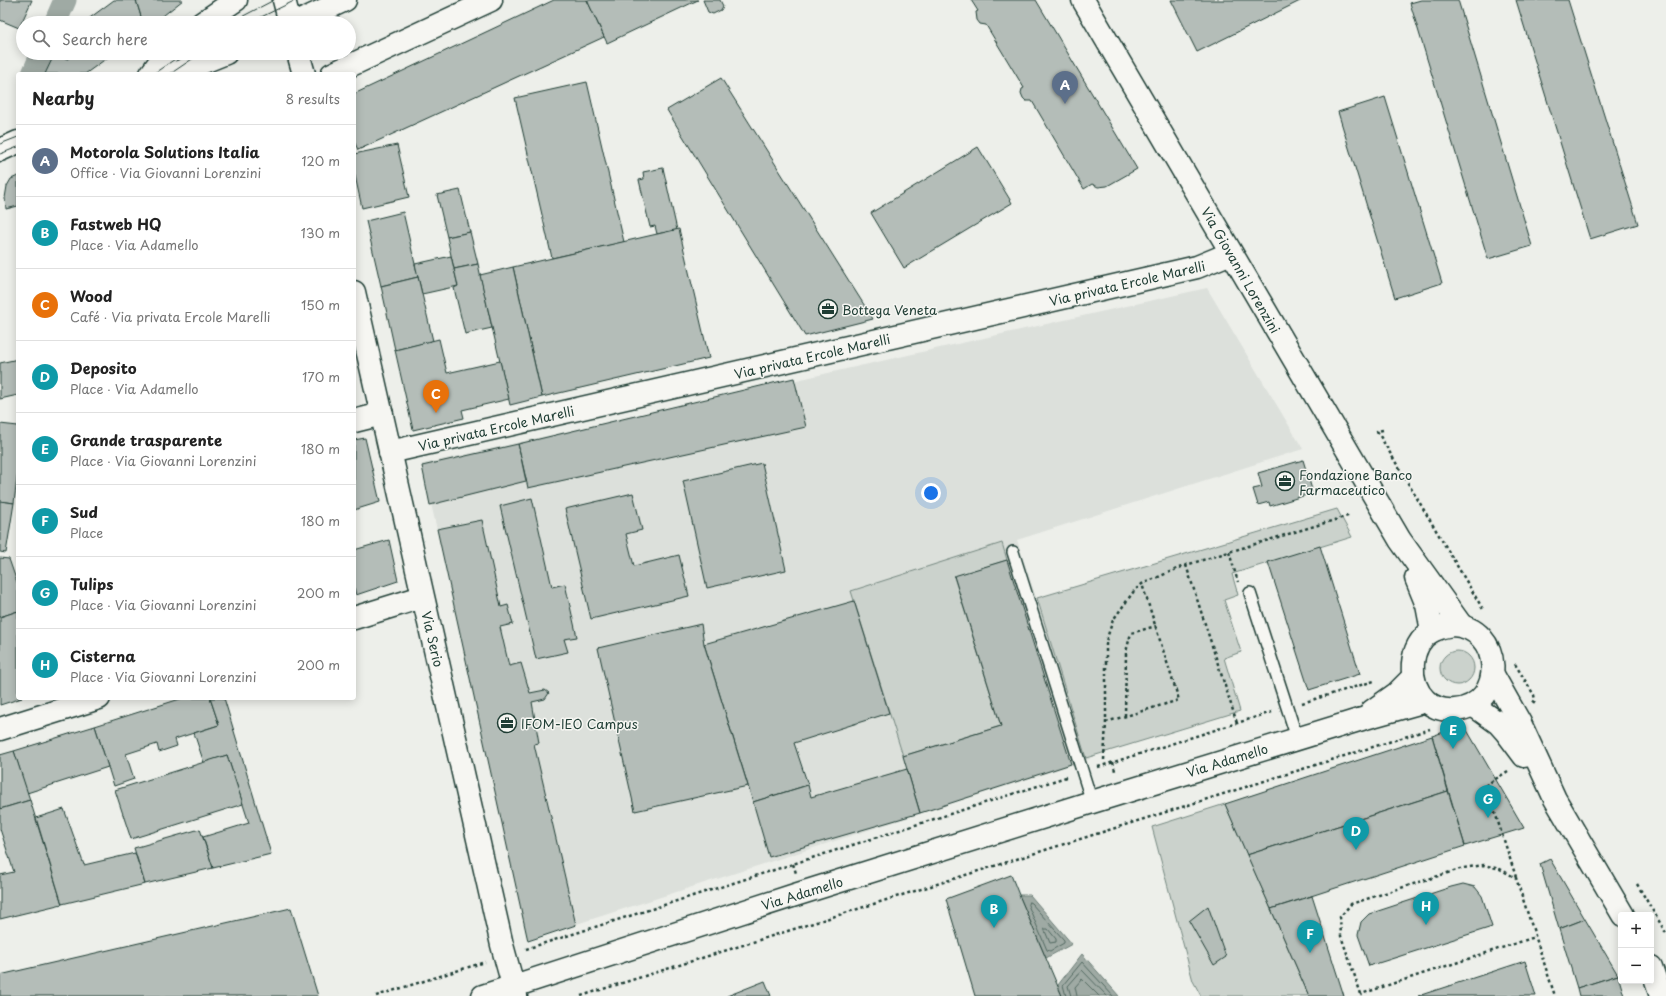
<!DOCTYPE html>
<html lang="en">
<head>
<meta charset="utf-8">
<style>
	body { margin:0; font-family:"Playpen Sans",sans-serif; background:#f6f6f6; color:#222 }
	.controls { position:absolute; right:12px; bottom:12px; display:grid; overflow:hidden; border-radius:4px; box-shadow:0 2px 10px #0003 }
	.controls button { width:36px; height:36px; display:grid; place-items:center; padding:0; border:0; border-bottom:1px solid #e0e0e0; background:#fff; color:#222; font:20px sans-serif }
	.you { position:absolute; left:931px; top:493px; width:14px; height:14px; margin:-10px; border:3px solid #fff; border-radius:50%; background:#1a73e8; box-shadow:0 0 0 6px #1a73e833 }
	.badge { display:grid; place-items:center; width:26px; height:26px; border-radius:50%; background:#1f3d34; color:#fff; font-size:13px; font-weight:700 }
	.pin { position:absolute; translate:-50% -33px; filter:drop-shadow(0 1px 2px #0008) }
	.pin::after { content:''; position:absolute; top:21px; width:14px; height:12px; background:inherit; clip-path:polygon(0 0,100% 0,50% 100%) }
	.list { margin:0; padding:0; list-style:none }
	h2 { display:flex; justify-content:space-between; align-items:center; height:52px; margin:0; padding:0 16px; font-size:17px }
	h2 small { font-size:13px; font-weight:400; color:#767676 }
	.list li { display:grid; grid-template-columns:26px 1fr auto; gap:12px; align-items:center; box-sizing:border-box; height:72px; padding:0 16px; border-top:1px solid #e0e0e0 }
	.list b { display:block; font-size:15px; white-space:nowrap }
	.list p { margin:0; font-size:13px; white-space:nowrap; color:#767676 }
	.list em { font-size:13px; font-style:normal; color:#767676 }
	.icon { flex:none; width:22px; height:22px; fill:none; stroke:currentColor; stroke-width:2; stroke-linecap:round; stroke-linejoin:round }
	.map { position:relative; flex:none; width:1666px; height:996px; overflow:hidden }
	.search { position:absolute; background:#fff; box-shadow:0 2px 10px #0003; left:16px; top:16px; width:340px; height:44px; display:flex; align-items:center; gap:10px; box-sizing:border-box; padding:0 14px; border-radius:22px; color:#767676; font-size:15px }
	.panel { position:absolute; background:#fff; box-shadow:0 2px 10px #0003; left:16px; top:72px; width:340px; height:628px; border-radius:4px }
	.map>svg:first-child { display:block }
	.built { fill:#dce0db }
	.green { fill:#cbd2cc; stroke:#758880 }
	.water { fill:#9faaa4; stroke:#6c7e77 }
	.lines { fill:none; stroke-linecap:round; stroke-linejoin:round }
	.shore { stroke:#526961; stroke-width:1 }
	.canal { stroke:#9faaa4; stroke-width:23 }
	.building { fill:#b4bdb8; stroke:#1f3d34 }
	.service-casing { stroke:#1f3d34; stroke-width:14 }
	.minor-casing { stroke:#1f3d34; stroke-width:25 }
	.tertiary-casing { stroke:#1f3d34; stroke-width:25 }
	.path { stroke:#1f3d34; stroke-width:2.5; stroke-dasharray:3 3; stroke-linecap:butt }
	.service { stroke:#f6f6f2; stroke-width:11 }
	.minor { stroke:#f6f6f2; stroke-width:22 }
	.tertiary { stroke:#f6f6f2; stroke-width:22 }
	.tram { stroke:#1f3d34; stroke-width:1 }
	.labels { text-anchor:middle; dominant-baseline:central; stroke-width:3; stroke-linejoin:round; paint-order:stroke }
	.street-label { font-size:13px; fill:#1f3d34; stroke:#f6f6f2 }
	.poi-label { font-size:13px; fill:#1f3d34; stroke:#f6f6f2; text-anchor:start }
</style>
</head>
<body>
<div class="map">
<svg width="1666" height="996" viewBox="0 0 1666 996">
	<rect width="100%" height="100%" fill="#edefea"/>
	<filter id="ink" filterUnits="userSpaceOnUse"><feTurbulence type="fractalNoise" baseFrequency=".025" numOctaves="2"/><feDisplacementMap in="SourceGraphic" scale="8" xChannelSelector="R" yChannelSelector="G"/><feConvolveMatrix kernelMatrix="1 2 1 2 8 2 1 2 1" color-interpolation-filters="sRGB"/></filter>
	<g filter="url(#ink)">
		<path class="built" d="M1207,288L1303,449L1017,540L1090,759L530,939L422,464Z"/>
		<g class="green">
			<path d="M1337,509L1352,537L1232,574L1238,595L1224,600L1241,652L1224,658L1240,711L1086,758L1037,598Z"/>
			<path d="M1002,543L1007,560L954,577L1001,726L903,756L851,591Z"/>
			<circle cx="1457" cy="668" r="17"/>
			<path d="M1225,804L1309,996H1201L1193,981L1152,827Z"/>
		</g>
		<g class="water">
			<path d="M1019,895H1030L1072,944L1046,958Z"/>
			<path d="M1082,954L1119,996H1062L1058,985Z"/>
		</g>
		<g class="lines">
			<g class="shore">
				<path d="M1029,902L1031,903L1064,940V943L1050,951L1047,950L1028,905Z"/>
				<path d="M1045,929H1048L1056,939V942L1050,943L1045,931Z"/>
				<path d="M1066,996L1063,985L1082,962L1113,996"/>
				<path d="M1071,996L1068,986L1082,970L1107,996"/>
				<path d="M1077,996L1075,987L1082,979L1099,996"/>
			</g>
			<g class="canal">
				<path d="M55,23L65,0"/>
				<path d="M33,74L42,53"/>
			</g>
		</g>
		<g class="building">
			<path d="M0,0H32L19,28L0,20Z"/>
			<path d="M114,0H136L143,23H83Z"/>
			<path d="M136,0H183L154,23H143Z"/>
			<path d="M554,0H587L604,37L358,150L354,141V94Z"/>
			<path d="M587,0H698L607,43Z"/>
			<path d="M703,0H720L723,6L721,10L713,14L708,12Z"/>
			<path d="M971,0H1036L1137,169L1107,186L1098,187L1092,184L1084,189L1032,101H1026L1023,98L1021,93L1022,89L1024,88L986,25L980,24L977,20L976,12L978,11Z"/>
			<path d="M1171,0H1302L1197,52Z"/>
			<path d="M1421,0H1458L1532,246L1488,259L1410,3Z"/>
			<path d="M1516,0H1568L1638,224L1590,239Z"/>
			<path d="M70,53H114L85,74H45L54,55L68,59Z"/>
			<path d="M721,78L849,281L873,319L805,336L667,110Z"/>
			<path d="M587,82L624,242L552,258L515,98Z"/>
			<path d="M1385,97L1442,283L1395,298L1338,112Z"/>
			<path d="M397,145L409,197L362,208L354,171V154Z"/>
			<path d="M978,147L1012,203L904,268L871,213Z"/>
			<path d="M663,168L677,230L657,234L655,226L650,227L639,180L644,179L643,172Z"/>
			<path d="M18,176V206L6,209L5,198L7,186L11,179Z"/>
			<path d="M460,190L470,232L447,237L437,195Z"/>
			<path d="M403,212L418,277L381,286L366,221Z"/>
			<path d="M679,229L709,358L542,397L513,267Z"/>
			<path d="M470,232L478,264L454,269L447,237Z"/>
			<path d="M451,256L458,286L422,294L415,264Z"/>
			<path d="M478,264L492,328L465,334L454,288L458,286L454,269Z"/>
			<path d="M513,267L542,397L510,405L480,275Z"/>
			<path d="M418,277L433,341L395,350L381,286Z"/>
			<path d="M439,339L447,373L500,361L509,399L462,410L464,418L413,430L395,350Z"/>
			<path d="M18,359V395L0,399V363Z"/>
			<path d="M794,378L806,427L528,488L518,444Z"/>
			<path d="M0,424L18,426V470L14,503L0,501Z"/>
			<path d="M365,438L380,502L354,510V440Z"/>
			<path d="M518,444L526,481L430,505L422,466Z"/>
			<path d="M1303,460L1313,493L1270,506L1269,502L1258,505L1253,489L1262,487L1258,473Z"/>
			<path d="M762,463L786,570L707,588L683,481Z"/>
			<path d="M633,493L642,530L626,534L634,566L679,555L689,596L591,619L565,509Z"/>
			<path d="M532,498L552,587L565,584L577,637L564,639L568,652L536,659L500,506Z"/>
			<path d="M0,501L14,503L6,553L0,552Z"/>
			<path d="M482,520L501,607L508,605L513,624L500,627L509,666L521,663L530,693L545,690L549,693L545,699L532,702L539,743L534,744L576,925L528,941L437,529Z"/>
			<path d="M389,540L398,581L356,595L354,587V550Z"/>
			<path d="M1320,546L1360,674L1309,690L1268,562Z"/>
			<path d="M0,558L9,559L18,585V611L0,617Z"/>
			<path d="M1007,560L1071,764L920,813L903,756L1001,726L954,576Z"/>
			<path d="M854,601L889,713L794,743L808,785L753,802L704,644Z"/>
			<path d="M18,611V698H22L0,705V617Z"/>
			<path d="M701,624L704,644L748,786L635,811L598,648Z"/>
			<path d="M183,698H210L219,725L175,739L177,746L159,752L157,744L126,754L134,779L114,786L95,726Z"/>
			<path d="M210,698H224L271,854L213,868L203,837L249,823L227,755L204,763L194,733L219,725Z"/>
			<path d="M1464,725L1524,828L1465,846L1432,736Z"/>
			<path d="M95,726L108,767L27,793L14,751Z"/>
			<path d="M1432,736L1448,791L1247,855L1225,804Z"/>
			<path d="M14,751L30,800L0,809V755Z"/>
			<path d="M227,755L243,804L131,839L115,790Z"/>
			<path d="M907,769L920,813L769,857L753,802L808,785L811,797Z"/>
			<path d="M1448,791L1465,846L1271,909L1247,855Z"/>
			<path d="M30,800L62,904L0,919V875L14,872L0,829V809Z"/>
			<path d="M64,809L84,865L135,853L145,884L62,904L36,818Z"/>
			<path d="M200,829L213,868L145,884L134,848Z"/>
			<path d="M1550,859L1585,919L1559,929L1540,864Z"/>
			<path d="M1011,875L1019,895L1062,996H975L946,899Z"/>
			<path d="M1463,884L1475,887L1482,896L1492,927L1369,966L1358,935L1361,922L1369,914L1451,887Z"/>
			<path d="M1312,896L1344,996H1309L1271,909Z"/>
			<path d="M1208,906L1226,957L1214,965L1189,921Z"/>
			<path d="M291,908L318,996H0V975Z"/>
			<path d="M1585,919L1618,975L1577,988L1559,929Z"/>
			<path d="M1525,961L1536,996H1418Z"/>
			<path d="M1618,975L1624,996H1579L1577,988Z"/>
			<path d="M765,981L771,996H727Z"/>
		</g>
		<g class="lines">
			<g class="service-casing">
				<g id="service">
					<path d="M1013,552L1092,802"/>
					<path d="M1250,593L1297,738"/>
				</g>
			</g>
			<g class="minor-casing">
				<g id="minor">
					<path d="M284,0L290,23"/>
					<path d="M1083,0L1400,540L1461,625"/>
					<path d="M298,53L304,74"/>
					<path d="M332,74L491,0"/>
					<path d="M354,292L502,945L516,996"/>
					<path d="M354,421L382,414"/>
					<path d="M390,452L1197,267L1231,253"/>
					<path d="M1416,578L1427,605L1432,631"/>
					<path d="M354,618L422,597"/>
					<path d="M1452,625C1503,626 1508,705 1455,710C1445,711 1434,708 1426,701C1407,683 1408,645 1432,631C1438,628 1445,626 1452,625Z"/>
					<path d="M1493,675L1520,723L1555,799L1623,915"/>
					<path d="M1473,705L1498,723L1506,732L1524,756"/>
					<path d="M1372,711L1396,694L1413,677"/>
					<path d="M0,729L99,698"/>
					<path d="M1651,967L1661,996"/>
					<path d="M483,996L795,895L1092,802L1362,719L1426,701"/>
				</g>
			</g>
			<g class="tertiary-casing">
				<g id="tertiary">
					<path d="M202,23L236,0"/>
					<path d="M296,23L345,0"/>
					<path d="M151,74L161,60L168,53"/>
					<path d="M174,74L226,53"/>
					<path d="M0,150L18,142"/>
				</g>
			</g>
			<g class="path">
				<path d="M1383,430L1377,431L1484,611"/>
				<path d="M1229,552L1238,582"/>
				<path d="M1186,565L1237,723"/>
				<path d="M1515,664L1534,695L1535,700L1533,703"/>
				<path d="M1302,703L1374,681"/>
				<path d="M1125,716L1126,652L1131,633L1156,626"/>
				<path d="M1106,722L1179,700L1142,584"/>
				<path d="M1104,760L1106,722V641L1113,620L1134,591L1142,584L1186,565L1351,515"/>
				<path d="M1113,762L1115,771"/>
				<path d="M1098,767L1272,712"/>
				<path d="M1508,771L1486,785L1516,877"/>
				<path d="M793,864L796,873"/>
				<path d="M1637,884L1666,933"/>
				<path d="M526,949L1066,777"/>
				<path d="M1361,994L1341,936L1340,917L1351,904L1463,868L1484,865L1500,869L1516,878L1555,996"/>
				<path d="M376,996L485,962"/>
				<path d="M581,996L1430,729"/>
				<path d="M1362,996L1361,994L1535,937"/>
			</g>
			<use href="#service" class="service"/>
			<use href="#minor" class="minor"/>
			<use href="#tertiary" class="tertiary"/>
			<g class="tram">
				<path d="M230,23L274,0"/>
				<path d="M249,23L296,0"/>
				<path d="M153,74L184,53"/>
				<path d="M170,74L201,53"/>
				<path d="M0,144L18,137"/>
				<path d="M0,154L18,147"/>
			</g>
		</g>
	</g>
	<defs>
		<g id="office-ring" transform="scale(1)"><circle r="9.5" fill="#f6f6f2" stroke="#1f3d34" stroke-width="1.5"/><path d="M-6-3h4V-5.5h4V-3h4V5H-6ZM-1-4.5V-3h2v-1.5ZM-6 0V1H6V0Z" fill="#1f3d34"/></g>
	</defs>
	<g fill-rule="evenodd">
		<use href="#office-ring" x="828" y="309"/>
		<use href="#office-ring" x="1285" y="481"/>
		<use href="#office-ring" x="507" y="723"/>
	</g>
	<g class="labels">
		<g class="street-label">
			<text transform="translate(1241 270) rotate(60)">Via Giovanni Lorenzini</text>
			<text transform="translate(1127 283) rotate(-13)">Via privata Ercole Marelli</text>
			<text transform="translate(812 356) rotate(-13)">Via privata Ercole Marelli</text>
			<text transform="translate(496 428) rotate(-13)">Via privata Ercole Marelli</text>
			<text transform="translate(433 639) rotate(77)">Via Serio</text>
			<text transform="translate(1227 760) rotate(-17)">Via Adamello</text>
			<text transform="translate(802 893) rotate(-17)">Via Adamello</text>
		</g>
		<g class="poi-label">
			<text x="842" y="309">Bottega Veneta</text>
			<text x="1299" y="474">Fondazione Banco<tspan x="1299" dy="15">Farmaceutico</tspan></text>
			<text x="521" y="723">IFOM-IEO Campus</text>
		</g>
	</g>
</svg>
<div class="controls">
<button>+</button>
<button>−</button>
</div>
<div class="you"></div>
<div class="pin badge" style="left:1065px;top:104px;background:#5c6f8a">A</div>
<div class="pin badge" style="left:994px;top:928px;background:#0f9aa8">B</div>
<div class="pin badge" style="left:436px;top:413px;background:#e8710a">C</div>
<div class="pin badge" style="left:1356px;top:850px;background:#0f9aa8">D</div>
<div class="pin badge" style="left:1453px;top:749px;background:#0f9aa8">E</div>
<div class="pin badge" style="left:1310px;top:953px;background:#0f9aa8">F</div>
<div class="pin badge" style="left:1488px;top:818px;background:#0f9aa8">G</div>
<div class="pin badge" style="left:1426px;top:925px;background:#0f9aa8">H</div>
<div class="search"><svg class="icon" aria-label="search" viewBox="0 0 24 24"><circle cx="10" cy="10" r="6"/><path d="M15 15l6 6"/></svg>Search here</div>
<section class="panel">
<h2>Nearby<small>8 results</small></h2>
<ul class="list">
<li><span class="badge" style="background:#5c6f8a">A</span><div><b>Motorola Solutions Italia</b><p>Office · Via Giovanni Lorenzini</p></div><em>120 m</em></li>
<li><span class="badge" style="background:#0f9aa8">B</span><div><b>Fastweb HQ</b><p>Place · Via Adamello</p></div><em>130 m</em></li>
<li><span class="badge" style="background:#e8710a">C</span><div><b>Wood</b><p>Café · Via privata Ercole Marelli</p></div><em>150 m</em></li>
<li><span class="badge" style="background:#0f9aa8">D</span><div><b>Deposito</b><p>Place · Via Adamello</p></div><em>170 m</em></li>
<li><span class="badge" style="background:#0f9aa8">E</span><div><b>Grande trasparente</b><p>Place · Via Giovanni Lorenzini</p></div><em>180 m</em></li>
<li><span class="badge" style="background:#0f9aa8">F</span><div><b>Sud</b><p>Place</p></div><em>180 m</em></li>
<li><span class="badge" style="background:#0f9aa8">G</span><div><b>Tulips</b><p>Place · Via Giovanni Lorenzini</p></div><em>200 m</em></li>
<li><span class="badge" style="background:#0f9aa8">H</span><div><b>Cisterna</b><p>Place · Via Giovanni Lorenzini</p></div><em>200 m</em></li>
</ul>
</section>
</div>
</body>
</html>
